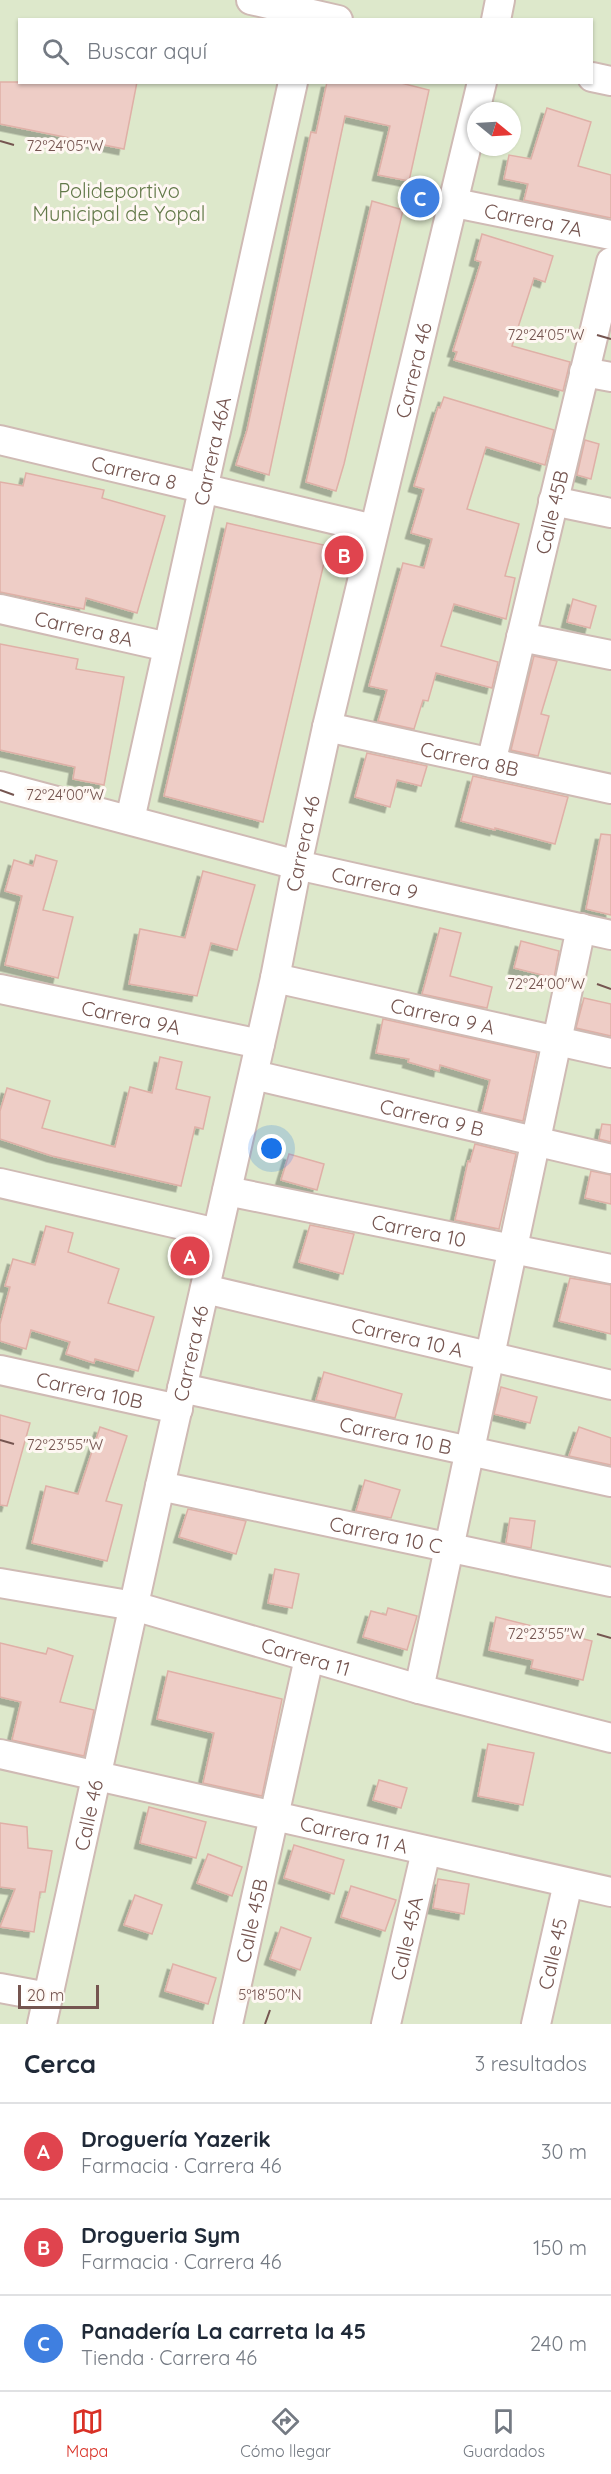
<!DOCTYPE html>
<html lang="es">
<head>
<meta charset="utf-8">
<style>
	body { margin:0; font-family:Quicksand,sans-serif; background:#f6f6f7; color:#1f2937 }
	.compass { position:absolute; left:467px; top:102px; width:54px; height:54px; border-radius:50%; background:#fff; box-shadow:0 2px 4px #0004; rotate:108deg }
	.scale { position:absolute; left:18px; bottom:15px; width:81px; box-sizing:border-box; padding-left:6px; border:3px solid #755550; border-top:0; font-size:16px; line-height:21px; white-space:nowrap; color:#755550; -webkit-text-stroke:4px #fef7f2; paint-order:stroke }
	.you { position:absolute; left:272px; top:1149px; width:21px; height:21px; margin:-15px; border:4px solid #fff; border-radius:50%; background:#1a73e8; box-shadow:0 0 0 9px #1a73e833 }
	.badge { display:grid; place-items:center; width:39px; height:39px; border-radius:50%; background:#d93025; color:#fff; font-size:20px; font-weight:700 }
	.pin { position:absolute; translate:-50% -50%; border:3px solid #fff; box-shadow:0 2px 6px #0006 }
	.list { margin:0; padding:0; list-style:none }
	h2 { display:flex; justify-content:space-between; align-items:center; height:78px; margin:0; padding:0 24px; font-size:26px }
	h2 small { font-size:20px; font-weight:400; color:#747a83 }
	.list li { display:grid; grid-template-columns:39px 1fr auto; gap:18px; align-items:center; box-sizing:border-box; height:96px; padding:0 24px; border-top:2px solid #e0e1e3 }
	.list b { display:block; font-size:22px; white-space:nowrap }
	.list p { margin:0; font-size:20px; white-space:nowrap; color:#747a83 }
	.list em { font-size:20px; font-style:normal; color:#747a83 }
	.icon { flex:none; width:33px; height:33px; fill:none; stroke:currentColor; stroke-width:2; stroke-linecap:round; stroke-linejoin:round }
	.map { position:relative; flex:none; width:611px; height:2024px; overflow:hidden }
	.search { position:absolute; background:#fff; box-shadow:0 2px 4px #0004; left:18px; right:18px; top:18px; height:66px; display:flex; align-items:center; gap:15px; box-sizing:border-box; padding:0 21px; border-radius:0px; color:#747a83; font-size:22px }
	.sheet { height:366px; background:#fff }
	nav { display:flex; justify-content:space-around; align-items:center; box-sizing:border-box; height:84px; border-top:2px solid #e0e1e3; background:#fff; font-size:16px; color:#747a83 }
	nav a { display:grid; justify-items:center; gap:3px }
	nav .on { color:#d93025 }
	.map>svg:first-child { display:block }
	.green { fill:#dde8cb; fill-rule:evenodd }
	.building { fill:#eecdc6; stroke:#dfb0a7; stroke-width:1.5; filter:url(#shadow) }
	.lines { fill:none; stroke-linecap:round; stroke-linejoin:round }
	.minor-casing { stroke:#cfbab4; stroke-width:32 }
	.minor { stroke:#fff; stroke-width:28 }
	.ticks { fill:none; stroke:#755550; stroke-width:2 }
	.labels { text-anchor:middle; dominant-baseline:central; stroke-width:6; stroke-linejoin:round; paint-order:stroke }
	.park-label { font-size:20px; fill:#627949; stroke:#fef7f2 }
	.street-label { font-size:20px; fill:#755550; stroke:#fef7f2 }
	.ticks-label { font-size:15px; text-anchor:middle; fill:#755550; stroke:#fef7f2; stroke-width:6; stroke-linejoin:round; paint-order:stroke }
</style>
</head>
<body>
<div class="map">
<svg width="611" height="2024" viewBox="0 0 611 2024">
	<defs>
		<filter id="shadow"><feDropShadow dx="-5.5" dy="5.5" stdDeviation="0" flood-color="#0004"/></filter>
	</defs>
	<rect width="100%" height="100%" fill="#fbf2ec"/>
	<path class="green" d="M0,0H611V2024H0ZM20,20H592V82H20ZM476,111H512V147H476Z"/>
	<g class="building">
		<path d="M0,82H137L124,149L0,124Z"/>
		<path d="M327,82H397L429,90L409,181L378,175L390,126L345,116L269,475L236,465L247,430L311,132L316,133Z"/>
		<path d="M547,108L591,122L578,166L611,175V218L524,200L528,184L504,179L509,155L531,159Z"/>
		<path d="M372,201L403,210L344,464L336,491L306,482Z"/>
		<path d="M482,234L553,256L545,282L534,278L512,346L570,362L563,391L454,360L457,352L453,351L481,262L475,260Z"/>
		<path d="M444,397L554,430L545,465L486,447L467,509L519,524L505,576L515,578L506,619L454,604L441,646L498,662L492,688L436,673L428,701L423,700L414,729L378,721L387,690L369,686L403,563L424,568L432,539L411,533L424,489L414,486L438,407L440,408Z"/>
		<path d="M585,440L599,444L591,479L577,475Z"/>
		<path d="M26,473L104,490L102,498L165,516L137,613L86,598L84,609L0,592V482L23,486Z"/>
		<path d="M227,523L328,546L263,822L164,796Z"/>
		<path d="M573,599L596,606L590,628L567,622Z"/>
		<path d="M0,644L78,659L76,669L124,677L104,785L73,779L75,767L0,750Z"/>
		<path d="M534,656L557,661L541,714L549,716L538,756L511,750Z"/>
		<path d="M367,753L427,766L421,786L397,780L390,807L355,797Z"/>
		<path d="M473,776L568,797L555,844L495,828V830L461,821Z"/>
		<path d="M601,834L611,835V915L586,909Z"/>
		<path d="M36,855L57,861L43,910L73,917L58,978L5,965L22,896L5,891L14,860L33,866Z"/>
		<path d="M203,871L255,885L237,950L211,943L197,996L129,984L140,929L185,938Z"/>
		<path d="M440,928L461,933L450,976L492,987L487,1008L422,994Z"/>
		<path d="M521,941L559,951L554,978L514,968Z"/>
		<path d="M584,998L611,1004V1036L576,1028Z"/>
		<path d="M383,1019L537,1053L523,1121L482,1112L490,1080L440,1065L439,1071L408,1062L409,1059L376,1053Z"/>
		<path d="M160,1057L182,1062L176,1089L210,1097L203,1129L195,1127L181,1186L52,1156L0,1139V1111L7,1088L50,1101L42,1128L115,1147L130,1087L152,1093Z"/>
		<path d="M602,1124L611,1125V1142L599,1139Z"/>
		<path d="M475,1144L516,1154L499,1229L455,1220L468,1161L470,1162Z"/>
		<path d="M289,1154L324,1164L317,1190L281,1180Z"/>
		<path d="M591,1171L611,1175V1204L585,1198Z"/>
		<path d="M310,1225L354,1234L343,1274L299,1262Z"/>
		<path d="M46,1226L73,1233L68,1252L119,1269L108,1303L154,1317L138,1371L95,1359L94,1363L66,1354L70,1342L31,1330L26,1349L0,1341V1324L10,1287L5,1286L13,1259L35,1265Z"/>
		<path d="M570,1278L611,1285V1334L559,1321Z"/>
		<path d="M324,1372L402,1394L395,1418L316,1400Z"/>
		<path d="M501,1387L537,1397L530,1423L494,1414Z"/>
		<path d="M0,1415L30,1423L7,1506L0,1505Z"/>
		<path d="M100,1427L127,1436L106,1501L122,1505L107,1561L32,1543L46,1486L78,1494Z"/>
		<path d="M579,1427L611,1438V1465L569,1456Z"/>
		<path d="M365,1480L400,1490L391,1518L356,1511Z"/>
		<path d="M188,1509L246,1521L236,1554L179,1537Z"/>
		<path d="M510,1518L535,1521L531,1548L506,1543Z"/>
		<path d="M275,1569L299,1574L292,1608L268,1603Z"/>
		<path d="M388,1608L417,1616L407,1650L363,1637L371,1611L386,1615Z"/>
		<path d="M496,1617L592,1641L583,1680L531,1668L533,1660L489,1650Z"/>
		<path d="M0,1643L46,1654L48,1648L73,1656L60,1702L94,1710L84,1756L12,1740L21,1702L0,1697Z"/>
		<path d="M168,1671L282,1699L262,1796L203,1783L214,1733L157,1719Z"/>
		<path d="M488,1744L534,1753L523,1805L478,1796Z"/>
		<path d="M379,1780L407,1788L401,1808L373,1800Z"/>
		<path d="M149,1807L206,1822L196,1858L140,1843Z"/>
		<path d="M0,1823L27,1827L28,1848L52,1851L45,1892H40L34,1932L0,1927L15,1889L0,1887Z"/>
		<path d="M294,1845L344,1860L334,1894L284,1878Z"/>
		<path d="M208,1854L242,1867L232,1896L197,1883Z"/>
		<path d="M438,1879L469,1884L464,1914L433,1908Z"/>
		<path d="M351,1886L396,1900L385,1931L341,1917Z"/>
		<path d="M135,1895L162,1905L152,1934L124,1925Z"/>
		<path d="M281,1927L311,1938L300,1970L270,1959Z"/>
		<path d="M173,1964L216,1978L208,2004L165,1991Z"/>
	</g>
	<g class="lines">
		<g class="minor-casing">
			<g id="minor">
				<path d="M251,0L338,20"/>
				<path d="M496,20L500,0"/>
				<path d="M592,77L611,81"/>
				<path id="s1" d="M455,203L611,235"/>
				<path d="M584,372L611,377"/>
				<path id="s2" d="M0,440L374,529"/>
				<path d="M553,501L611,513"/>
				<path id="s3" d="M0,609L168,647"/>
				<path d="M521,637L611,655"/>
				<path id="s4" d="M327,727L611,789"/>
				<path id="s5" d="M491,763L611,262"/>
				<path id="s6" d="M0,786L297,865L611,935"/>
				<path id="s7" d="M130,820L293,82"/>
				<path id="s8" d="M275,978L611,1053"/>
				<path id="s9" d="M0,989L260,1044"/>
				<path id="s10" d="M254,1075L611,1159"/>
				<path d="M0,1183L217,1233"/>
				<path id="s11" d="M227,1191L611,1269"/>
				<path id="s12" d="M205,1289L611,1385"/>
				<path id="s13" d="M0,1370L178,1409"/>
				<path id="s14" d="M182,1388L611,1482"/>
				<path id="s15" d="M160,1486L611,1582"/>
				<path id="s16" d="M0,1583L134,1606L419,1689L611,1738"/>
				<path d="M419,1689L581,928"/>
				<path id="s17" d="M0,1754L611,1892"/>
				<path d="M0,1988L48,1997"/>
				<path id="s18" d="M42,2024L160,1486L275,978L297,865L327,727L482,82"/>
				<path id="s19" d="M228,2024L309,1658"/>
				<path id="s20" d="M386,2024L426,1851"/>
				<path id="s21" d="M536,2024L568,1883"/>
			</g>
		</g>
		<use href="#minor" class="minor"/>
	</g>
	<path class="ticks" d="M0,141L14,145M597,335L611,339M0,790L14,795M597,984L611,989M0,1440L14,1444M597,1634L611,1638M265,2024L270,2010"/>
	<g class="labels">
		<g class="park-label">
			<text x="119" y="190">Polideportivo<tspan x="119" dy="23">Municipal de Yopal</tspan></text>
		</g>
		<g class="street-label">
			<text stroke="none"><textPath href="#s1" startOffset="80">Carrera 7A</textPath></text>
			<text stroke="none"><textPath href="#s18" startOffset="1695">Carrera 46</textPath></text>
			<text stroke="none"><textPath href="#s7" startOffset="378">Carrera 46A</textPath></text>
			<text stroke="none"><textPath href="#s2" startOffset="138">Carrera 8</textPath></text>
			<text stroke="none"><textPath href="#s5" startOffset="258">Calle 45B</textPath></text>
			<text stroke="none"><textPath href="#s3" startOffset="86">Carrera 8A</textPath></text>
			<text stroke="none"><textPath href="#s4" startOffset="146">Carrera 8B</textPath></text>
			<text stroke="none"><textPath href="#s18" startOffset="1209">Carrera 46</textPath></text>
			<text stroke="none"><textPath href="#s6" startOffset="387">Carrera 9</textPath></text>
			<text stroke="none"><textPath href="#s8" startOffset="172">Carrera 9 A</textPath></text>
			<text stroke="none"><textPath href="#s9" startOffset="134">Carrera 9A</textPath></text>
			<text stroke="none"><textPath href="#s10" startOffset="183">Carrera 9 B</textPath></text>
			<text stroke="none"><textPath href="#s11" startOffset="196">Carrera 10</textPath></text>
			<text stroke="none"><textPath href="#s12" startOffset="208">Carrera 10 A</textPath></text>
			<text stroke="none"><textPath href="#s18" startOffset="687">Carrera 46</textPath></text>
			<text stroke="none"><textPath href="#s13" startOffset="92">Carrera 10B</textPath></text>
			<text stroke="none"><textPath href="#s14" startOffset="219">Carrera 10 B</textPath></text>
			<text stroke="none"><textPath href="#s15" startOffset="231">Carrera 10 C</textPath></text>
			<text stroke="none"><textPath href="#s16" startOffset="315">Carrera 11</textPath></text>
			<text stroke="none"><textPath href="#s18" startOffset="214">Calle 46</textPath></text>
			<text stroke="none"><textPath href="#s17" startOffset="363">Carrera 11 A</textPath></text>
			<text stroke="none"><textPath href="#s19" startOffset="106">Calle 45B</textPath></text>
			<text stroke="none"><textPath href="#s20" startOffset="88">Calle 45A</textPath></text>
			<text stroke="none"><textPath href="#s21" startOffset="72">Calle 45</textPath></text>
		</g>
	</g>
	<g class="ticks-label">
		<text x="65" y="151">72°24'05"W</text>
		<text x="546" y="340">72°24'05"W</text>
		<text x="65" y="800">72°24'00"W</text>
		<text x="546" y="989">72°24'00"W</text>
		<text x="65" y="1450">72°23'55"W</text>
		<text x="546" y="1639">72°23'55"W</text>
		<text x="270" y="2000">5°18'50"N</text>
	</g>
</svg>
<svg class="compass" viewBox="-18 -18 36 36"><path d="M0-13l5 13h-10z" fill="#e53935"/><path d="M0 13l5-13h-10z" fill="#747a83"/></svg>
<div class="scale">20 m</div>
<div class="you"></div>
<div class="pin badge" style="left:190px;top:1256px;background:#e0444e">A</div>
<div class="pin badge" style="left:344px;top:555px;background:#e0444e">B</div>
<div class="pin badge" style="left:420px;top:198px;background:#3f7fe0">C</div>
<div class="search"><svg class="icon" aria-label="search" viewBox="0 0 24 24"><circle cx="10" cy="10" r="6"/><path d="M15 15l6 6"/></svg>Buscar aquí</div>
</div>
<section class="sheet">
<h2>Cerca<small>3 resultados</small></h2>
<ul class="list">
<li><span class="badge" style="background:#e0444e">A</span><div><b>Droguería Yazerik</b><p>Farmacia · Carrera 46</p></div><em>30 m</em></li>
<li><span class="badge" style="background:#e0444e">B</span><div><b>Drogueria Sym</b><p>Farmacia · Carrera 46</p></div><em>150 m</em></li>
<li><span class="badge" style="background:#3f7fe0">C</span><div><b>Panadería La carreta la 45</b><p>Tienda · Carrera 46</p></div><em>240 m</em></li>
</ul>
</section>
<nav>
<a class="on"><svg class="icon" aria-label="map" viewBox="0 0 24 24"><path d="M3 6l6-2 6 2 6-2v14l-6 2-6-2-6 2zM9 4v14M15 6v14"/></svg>Mapa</a>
<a><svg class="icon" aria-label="directions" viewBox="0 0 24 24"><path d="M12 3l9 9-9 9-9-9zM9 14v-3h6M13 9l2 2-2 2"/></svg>Cómo llegar</a>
<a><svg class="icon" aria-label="saved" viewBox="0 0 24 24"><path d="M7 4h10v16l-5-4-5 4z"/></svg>Guardados</a>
</nav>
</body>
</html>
